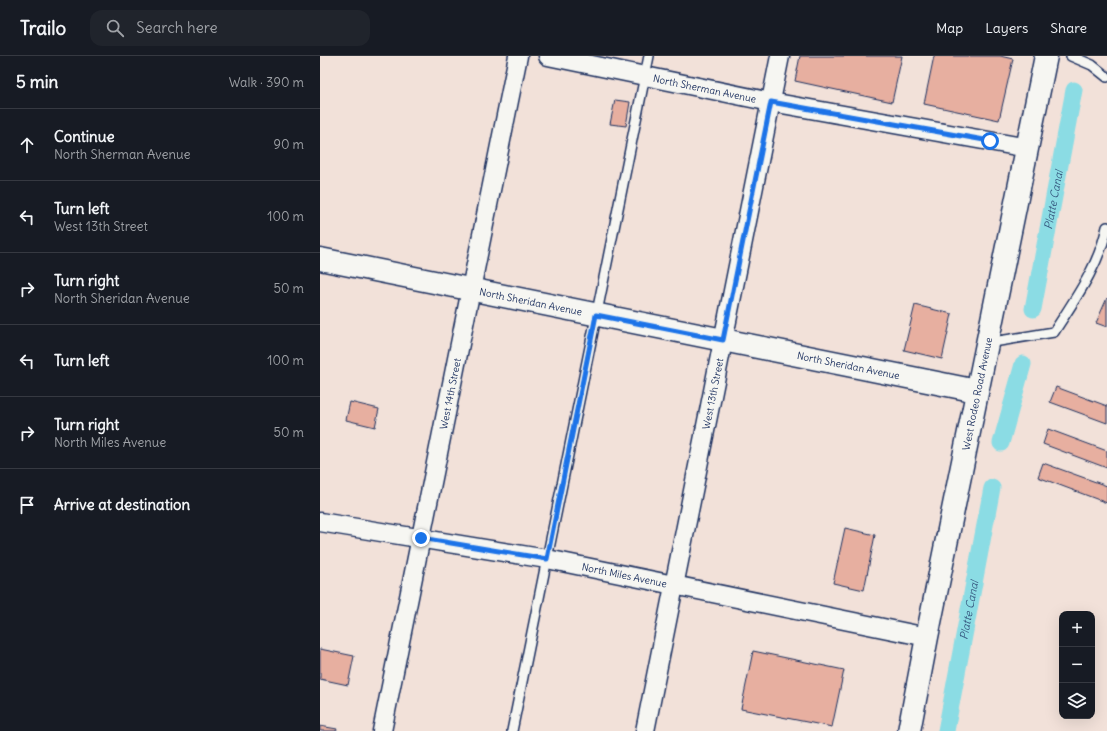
<!DOCTYPE html>
<html lang="en">
<head>
<meta charset="utf-8">
<style>
	body { margin:0; font-family:Delius,sans-serif; background:#20242c; color:#f1f3f6 }
	.controls { position:absolute; right:12px; bottom:12px; display:grid; overflow:hidden; border-radius:8px; box-shadow:0 4px 16px #0002 }
	.controls button { width:36px; height:36px; display:grid; place-items:center; padding:0; border:0; border-bottom:1px solid #363941; background:#171b24; color:#f1f3f6; font:20px sans-serif }
	.stop { position:absolute; width:12px; height:12px; margin:-9px; border:3px solid #1a73e8; border-radius:50%; background:#fff }
	.stop.end { background:#1a73e8; border-color:#fff; box-shadow:0 1px 4px #0008 }
	.list { margin:0; padding:0; list-style:none }
	h2 { display:flex; justify-content:space-between; align-items:center; height:52px; margin:0; padding:0 16px; font-size:17px }
	h2 small { font-size:13px; font-weight:400; color:#9ea1a6 }
	.list li { display:grid; grid-template-columns:26px 1fr auto; gap:12px; align-items:center; box-sizing:border-box; height:72px; padding:0 16px; border-top:1px solid #363941 }
	.list b { display:block; font-size:15px; white-space:nowrap }
	.list p { margin:0; font-size:13px; white-space:nowrap; color:#9ea1a6 }
	.list em { font-size:13px; font-style:normal; color:#9ea1a6 }
	.icon { flex:none; width:22px; height:22px; fill:none; stroke:currentColor; stroke-width:2; stroke-linecap:round; stroke-linejoin:round }
	.map { position:relative; flex:none; width:787px; height:675px; overflow:hidden }
	header { display:flex; align-items:center; gap:24px; box-sizing:border-box; height:56px; padding:0 20px; background:#171b24; border-bottom:1px solid #363941 }
	header strong { font-size:19px }
	nav { display:flex; gap:22px; margin-inline-start:auto; font-size:14px }
	.search { width:280px; height:36px; background:#20242c; display:flex; align-items:center; gap:10px; box-sizing:border-box; padding:0 14px; border-radius:12px; color:#9ea1a6; font-size:15px }
	main { display:flex }
	aside { flex:1; background:#171b24 }
	.map>svg:first-child { display:block }
	.lines { fill:none; stroke-linecap:round; stroke-linejoin:round }
	.canal { stroke:#8bdce4; stroke-width:17 }
	.building { fill:#e7afa0; stroke:#1b2f5e }
	.lane-casing { stroke:#1b2f5e; stroke-width:12 }
	.street-casing { stroke:#1b2f5e; stroke-width:21 }
	.secondary-casing { stroke:#1b2f5e; stroke-width:25 }
	.primary-casing { stroke:#1b2f5e; stroke-width:25 }
	.lane { stroke:#f6f6f2; stroke-width:9 }
	.street { stroke:#f6f6f2; stroke-width:18 }
	.secondary { stroke:#f6f6f2; stroke-width:22 }
	.primary { stroke:#f6f6f2; stroke-width:22 }
	.route { stroke:#1a73e8; stroke-width:5 }
	.labels { text-anchor:middle; dominant-baseline:central; stroke-width:3.5; stroke-linejoin:round; paint-order:stroke }
	.street-label { font-size:10px; fill:#1b2f5e; stroke:#f6f6f2 }
	.water-label { font-size:11px; font-style:italic; fill:#375a80; stroke:#f6f6f2 }
</style>
</head>
<body>
<header>
<strong>Trailo</strong>
<div class="search"><svg class="icon" aria-label="search" viewBox="0 0 24 24"><circle cx="10" cy="10" r="6"/><path d="M15 15l6 6"/></svg>Search here</div>
<nav><a>Map</a><a>Layers</a><a>Share</a></nav>
</header>
<main>
<aside>
<h2>5 min<small>Walk · 390 m</small></h2>
<ul class="list">
<li><svg class="icon" aria-label="ahead" viewBox="0 0 24 24"><path d="M12 20V5M6 11l6-6 6 6"/></svg><div><b>Continue</b><p>North Sherman Avenue</p></div><em>90 m</em></li>
<li><svg class="icon" aria-label="left" viewBox="0 0 24 24"><path d="M17 20v-9H6M10 6l-5 5 5 5"/></svg><div><b>Turn left</b><p>West 13th Street</p></div><em>100 m</em></li>
<li><svg class="icon" aria-label="right" viewBox="0 0 24 24"><path d="M7 20v-9h11M14 6l5 5-5 5"/></svg><div><b>Turn right</b><p>North Sheridan Avenue</p></div><em>50 m</em></li>
<li><svg class="icon" aria-label="left" viewBox="0 0 24 24"><path d="M17 20v-9H6M10 6l-5 5 5 5"/></svg><div><b>Turn left</b></div><em>100 m</em></li>
<li><svg class="icon" aria-label="right" viewBox="0 0 24 24"><path d="M7 20v-9h11M14 6l5 5-5 5"/></svg><div><b>Turn right</b><p>North Miles Avenue</p></div><em>50 m</em></li>
<li><svg class="icon" aria-label="arrive" viewBox="0 0 24 24"><path d="M6 21V4h12l-3 4 3 4H6"/></svg><div><b>Arrive at destination</b></div></li>
</ul>
</aside>
<div class="map">
<svg width="787" height="675" viewBox="0 0 787 675">
	<rect width="100%" height="100%" fill="#f2e1d9"/>
	<filter id="ink" filterUnits="userSpaceOnUse"><feTurbulence type="fractalNoise" baseFrequency=".025" numOctaves="2"/><feDisplacementMap in="SourceGraphic" scale="8" xChannelSelector="R" yChannelSelector="G"/><feConvolveMatrix kernelMatrix="1 2 1 2 8 2 1 2 1" color-interpolation-filters="sRGB"/></filter>
	<g filter="url(#ink)">
		<g class="lines">
			<g class="canal">
				<path id="s1" d="M713,253L754,34"/>
				<path d="M681,387L703,308"/>
				<path id="s2" d="M626,675L672,432"/>
			</g>
		</g>
		<g class="building">
			<path d="M480,0H582L572,46L475,25Z"/>
			<path d="M614,0H680L693,3L679,64L604,48Z"/>
			<path d="M295,44L310,46L306,70L290,68Z"/>
			<path d="M787,242V271L776,267Z"/>
			<path d="M595,249L632,258L622,303L584,294Z"/>
			<path d="M736,331L787,350V367L730,346Z"/>
			<path d="M30,346L59,353L55,371L26,364Z"/>
			<path d="M728,373L787,395V412L723,388Z"/>
			<path d="M723,407L787,430V447L718,421Z"/>
			<path d="M525,472L555,479L544,534L513,527Z"/>
			<path d="M0,593L34,600L28,629L0,623Z"/>
			<path d="M433,595L524,614L512,671L421,653Z"/>
			<path d="M0,670L17,673L16,675H0Z"/>
		</g>
		<g class="lines">
			<g class="lane-casing">
				<g id="lane">
					<path d="M751,0L772,9L787,21"/>
					<path d="M667,287L734,276C755,243 779,210 787,171"/>
					<path d="M192,675L329,0"/>
				</g>
			</g>
			<g class="street-casing">
				<g id="street">
					<path id="s3" d="M228,0L451,46L708,92"/>
					<path id="s4" d="M0,466L227,503L607,581"/>
					<path id="s5" d="M62,675L198,0"/>
					<path id="s6" d="M325,675L460,0"/>
				</g>
			</g>
			<g class="secondary-casing">
				<g id="secondary">
					<path id="s7" d="M0,203L657,335"/>
				</g>
			</g>
			<g class="primary-casing">
				<g id="primary">
					<path id="s8" d="M589,675L607,581L726,0"/>
				</g>
			</g>
			<use href="#lane" class="lane"/>
			<use href="#street" class="street"/>
			<use href="#secondary" class="secondary"/>
			<use href="#primary" class="primary"/>
		</g>
	</g>
	<g class="lines" filter="url(#ink)">
		<path class="route" d="M101,482L227,503L276,259L403,284L451,46L670,85"/>
	</g>
	<g class="labels">
		<g class="street-label">
			<text stroke="none"><textPath href="#s3" startOffset="160">North Sherman Avenue</textPath></text>
			<text stroke="none"><textPath href="#s7" startOffset="215">North Sheridan Avenue</textPath></text>
			<text stroke="none"><textPath href="#s7" startOffset="539">North Sheridan Avenue</textPath></text>
			<text stroke="none"><textPath href="#s5" startOffset="344">West 14th Street</textPath></text>
			<text stroke="none"><textPath href="#s6" startOffset="344">West 13th Street</textPath></text>
			<text stroke="none"><textPath href="#s8" startOffset="344">West Rodeo Road Avenue</textPath></text>
			<text stroke="none"><textPath href="#s4" startOffset="309">North Miles Avenue</textPath></text>
		</g>
		<g class="water-label">
			<text stroke="none"><textPath href="#s1" startOffset="111">Platte Canal</textPath></text>
			<text stroke="none"><textPath href="#s2" startOffset="123">Platte Canal</textPath></text>
		</g>
	</g>
</svg>
<div class="controls">
<button>+</button>
<button>−</button>
<button><svg class="icon" aria-label="layers" viewBox="0 0 24 24"><path d="M12 4l9 5-9 5-9-5zM3 14l9 5 9-5"/></svg></button>
</div>
<div class="stop" style="left:670px;top:85px"></div>
<div class="stop end" style="left:101px;top:482px"></div>
</div>
</main>
</body>
</html>
